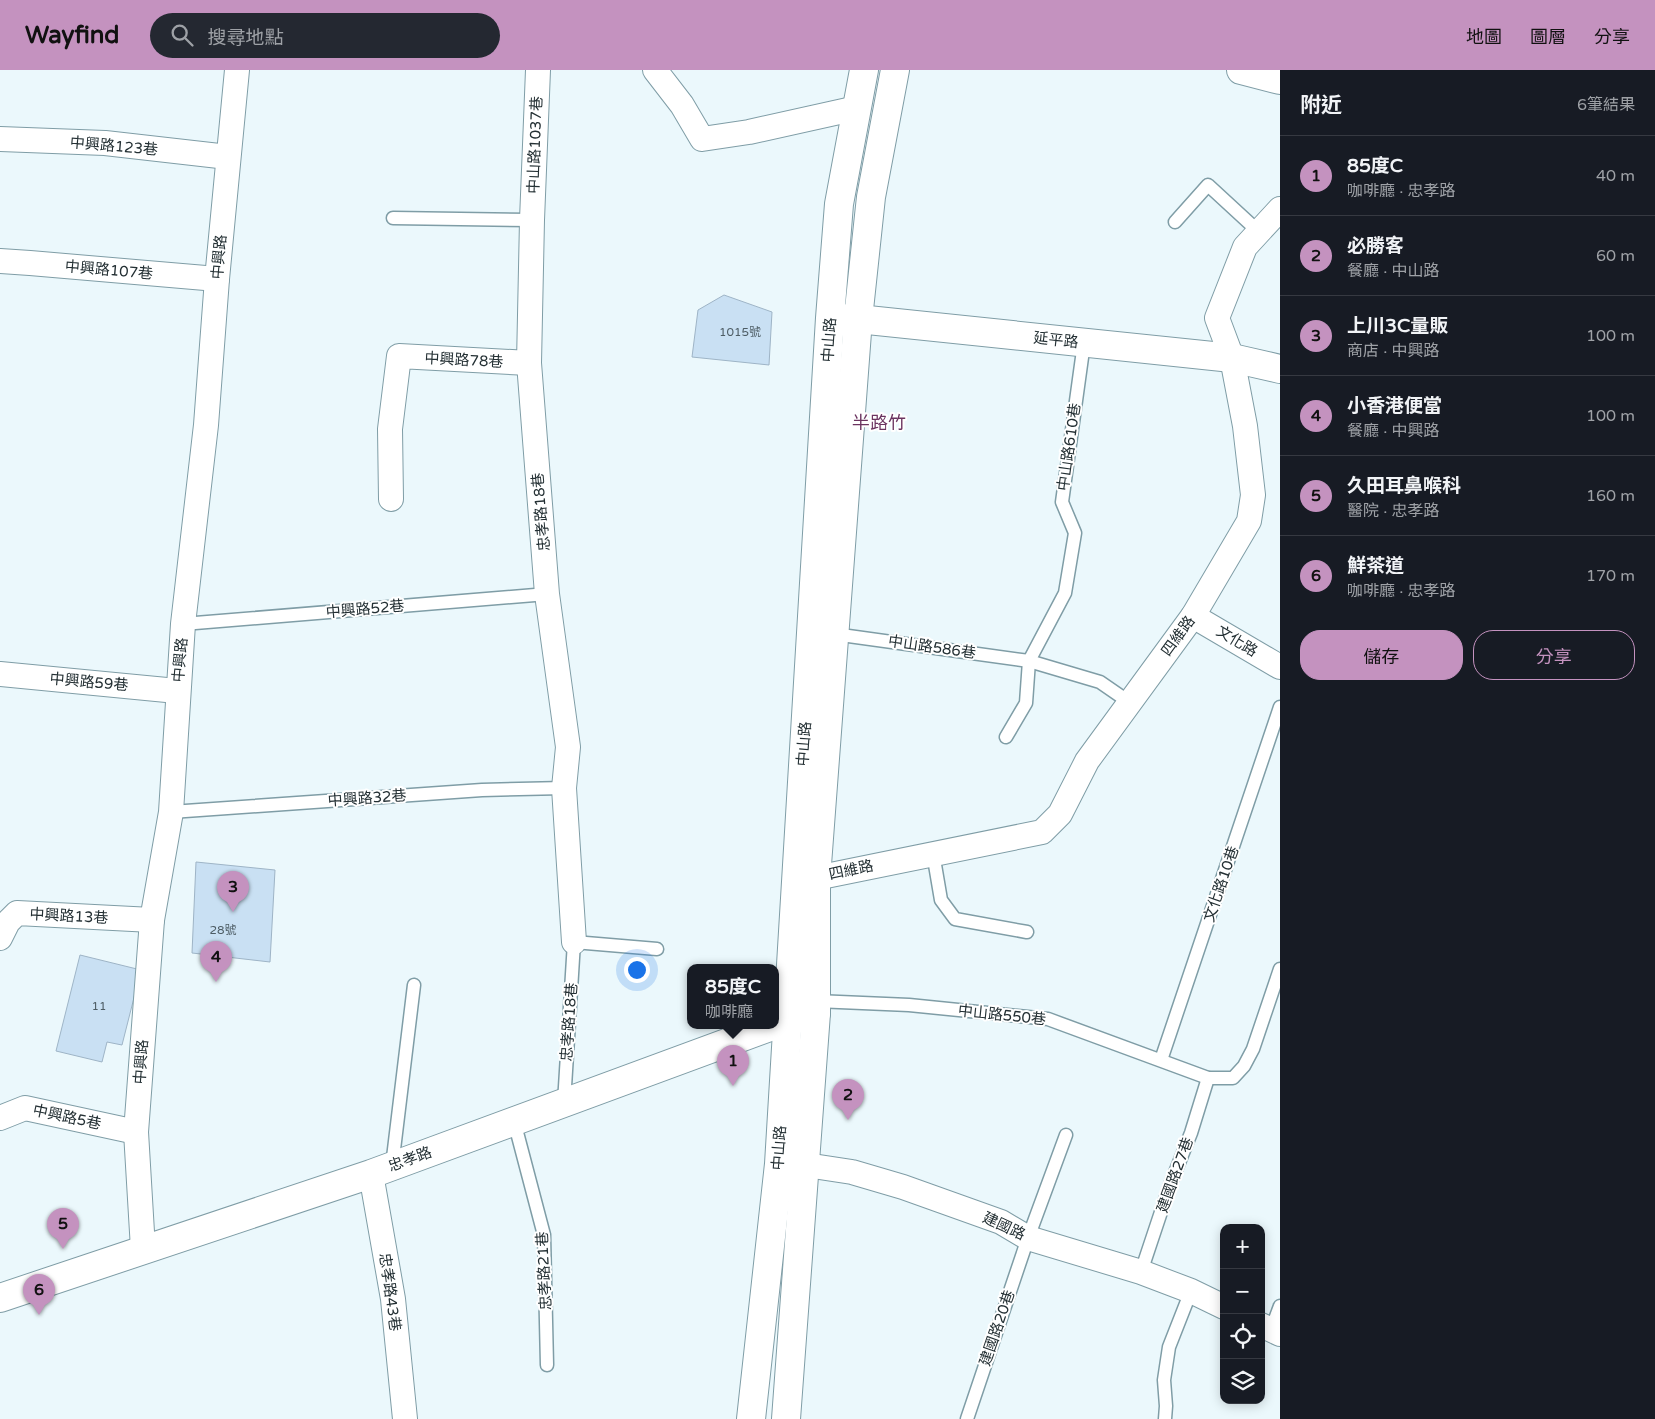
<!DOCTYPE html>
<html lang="zh-TW">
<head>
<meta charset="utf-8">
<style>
	body { margin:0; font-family:"Varela Round","Noto Sans TC",sans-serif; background:#242831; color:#f1f3f6 }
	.controls { position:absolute; right:15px; bottom:15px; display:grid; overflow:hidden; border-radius:10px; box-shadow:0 2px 12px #0003 }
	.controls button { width:45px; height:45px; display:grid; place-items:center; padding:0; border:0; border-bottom:1px solid #363941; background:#171b24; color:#f1f3f6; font:25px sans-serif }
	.you { position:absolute; left:636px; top:899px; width:18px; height:18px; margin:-12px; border:4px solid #fff; border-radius:50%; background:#1a73e8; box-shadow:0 0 0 8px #1a73e833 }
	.badge { display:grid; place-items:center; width:32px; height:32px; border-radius:50%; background:#c492bf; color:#111; font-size:16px; font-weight:700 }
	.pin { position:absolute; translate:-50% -41px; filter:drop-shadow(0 1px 2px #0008) }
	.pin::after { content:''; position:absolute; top:26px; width:18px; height:15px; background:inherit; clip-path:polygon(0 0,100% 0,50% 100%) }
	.popup { position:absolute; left:687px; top:894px; width:92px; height:65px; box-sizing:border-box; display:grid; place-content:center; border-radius:10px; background:#171b24; filter:drop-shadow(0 1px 4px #0005); font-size:16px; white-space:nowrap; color:#9ea1a6 }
	.popup b { font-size:19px; color:#f1f3f6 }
	.popup::after { content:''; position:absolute; left:50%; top:100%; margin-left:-10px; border:10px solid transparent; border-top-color:#171b24 }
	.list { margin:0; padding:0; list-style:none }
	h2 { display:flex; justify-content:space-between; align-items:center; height:65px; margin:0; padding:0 20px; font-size:21px }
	h2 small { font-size:16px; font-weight:400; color:#9ea1a6 }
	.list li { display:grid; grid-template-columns:32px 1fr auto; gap:15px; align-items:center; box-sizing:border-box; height:80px; padding:0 20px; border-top:1px solid #363941 }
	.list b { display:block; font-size:19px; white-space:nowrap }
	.list p { margin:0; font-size:16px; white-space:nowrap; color:#9ea1a6 }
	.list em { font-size:16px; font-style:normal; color:#9ea1a6 }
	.actions { display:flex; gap:10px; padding:15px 20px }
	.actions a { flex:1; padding:11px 0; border:1px solid #c492bf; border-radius:20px; text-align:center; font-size:18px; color:#c492bf }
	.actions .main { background:#c492bf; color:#111 }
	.icon { flex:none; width:28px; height:28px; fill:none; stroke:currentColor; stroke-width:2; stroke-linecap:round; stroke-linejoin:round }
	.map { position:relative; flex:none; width:1280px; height:1349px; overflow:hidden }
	header { display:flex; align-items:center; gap:30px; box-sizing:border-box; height:70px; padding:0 25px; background:#c492bf; color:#111 }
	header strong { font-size:24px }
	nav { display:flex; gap:28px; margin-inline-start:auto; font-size:18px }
	.search { width:350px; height:45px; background:#242831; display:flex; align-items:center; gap:12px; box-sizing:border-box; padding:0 18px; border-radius:28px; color:#9ea1a6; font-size:19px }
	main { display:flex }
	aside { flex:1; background:#171b24 }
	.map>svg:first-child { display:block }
	.building { fill:#c9e0f3; stroke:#9eb4c6 }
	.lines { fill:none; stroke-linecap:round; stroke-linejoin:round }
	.service-casing { stroke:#7f9da6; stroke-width:15 }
	.minor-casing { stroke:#7f9da6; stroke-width:26 }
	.tertiary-casing { stroke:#7f9da6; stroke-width:30 }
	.primary-casing { stroke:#7f9da6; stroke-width:30 }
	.service { stroke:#fff; stroke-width:12 }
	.minor { stroke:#fff; stroke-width:24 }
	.tertiary { stroke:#fff; stroke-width:28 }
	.primary { stroke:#fff; stroke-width:28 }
	.labels { text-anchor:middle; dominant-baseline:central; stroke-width:4; stroke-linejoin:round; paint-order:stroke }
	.number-label { font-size:12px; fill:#4d5c64 }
	.street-label { font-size:15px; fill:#243034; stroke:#fff }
	.quarter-label { font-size:18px; fill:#6b3460; stroke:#fff }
</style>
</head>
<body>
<header>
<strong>Wayfind</strong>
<div class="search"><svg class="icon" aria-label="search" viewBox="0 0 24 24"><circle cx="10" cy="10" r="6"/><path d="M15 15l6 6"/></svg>搜尋地點</div>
<nav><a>地圖</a><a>圖層</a><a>分享</a></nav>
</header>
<main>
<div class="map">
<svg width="1280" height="1349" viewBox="0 0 1280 1349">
	<rect width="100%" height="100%" fill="#ebf8fc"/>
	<g class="building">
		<path d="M724,225L772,242L769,295L692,287L698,240Z"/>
		<path d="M196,792L275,800L270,892L192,883Z"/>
		<path d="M80,885L141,900L122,975L107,972L102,992L56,981Z"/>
	</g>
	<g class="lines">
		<g class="service-casing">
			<g id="service">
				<path d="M393,148L532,150"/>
				<path d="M1175,152L1208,115L1259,162"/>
				<path d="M183,554L547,524"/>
				<path d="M834,564L1029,591L1100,612L1129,632"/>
				<path d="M1006,667L1026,633L1029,591L1065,523L1075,463L1062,432L1084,273"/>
				<path d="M171,742L482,720L564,718"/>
				<path d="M933,783L941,830L955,849L1027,862"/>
				<path d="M816,931L909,935L1048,949L1208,1008H1233L1244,996L1253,979L1280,899"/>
				<path d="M1161,990L1280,637"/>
				<path d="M564,1033L574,872L657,879"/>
				<path d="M514,1051L544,1165L547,1295"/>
				<path d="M392,1096L414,915"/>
				<path d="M1141,1202L1170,1115L1191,1063L1208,1008"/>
				<path d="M1271,1260L1280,1236"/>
				<path d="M967,1349L1028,1168L1066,1065"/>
				<path d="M1165,1349L1166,1336L1164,1310L1169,1277L1191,1221"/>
			</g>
		</g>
		<g class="minor-casing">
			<g id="minor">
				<path d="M538,0L532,150L529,293L547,524L568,677L564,718L574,872"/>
				<path d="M655,0L682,35L702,69L749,62L857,38"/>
				<path d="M0,69L105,73L228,87"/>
				<path d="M0,191L30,193L217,209"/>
				<path d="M391,429L390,359L399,286L529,293"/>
				<path d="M1193,546L1280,597"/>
				<path d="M0,604L177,621"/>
				<path d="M816,808L1042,762L1060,744L1087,691L1193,546L1249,451L1253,425L1245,356L1232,288L1217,248L1245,177L1280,139"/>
				<path d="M0,868L8,852L17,843L152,850"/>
				<path d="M0,1048L25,1038L136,1062"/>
				<path d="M786,1095H806L852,1102L903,1117L1001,1152L1028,1168L1141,1202L1191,1221L1224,1237"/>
				<path d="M371,1104L393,1229L405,1349"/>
				<path d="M143,1179L136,1062L152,850L171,742L183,554L206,355L217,209L237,0"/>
				<path d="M1261,1255L1280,1264"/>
			</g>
		</g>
		<g class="tertiary-casing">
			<g id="tertiary">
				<path d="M1241,0L1280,10"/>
				<path d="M835,248L858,249L1232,288L1280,299"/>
				<path d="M0,1228L371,1104L786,951L816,943"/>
			</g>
		</g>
		<g class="primary-casing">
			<g id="primary">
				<path d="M751,1349L779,1094L830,248L839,134L864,0"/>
				<path d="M786,1349L816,943V808L858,249L871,127L895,0"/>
			</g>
		</g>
		<use href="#service" class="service"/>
		<use href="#minor" class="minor"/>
		<use href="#tertiary" class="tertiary"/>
		<use href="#primary" class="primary"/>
	</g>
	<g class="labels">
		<g class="number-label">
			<text x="740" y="262">1015號</text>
			<text x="223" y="860">28號</text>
			<text x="99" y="936">11</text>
		</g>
		<g class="street-label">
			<text transform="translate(535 75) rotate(-88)">中山路1037巷</text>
			<text transform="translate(114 76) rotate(5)">中興路123巷</text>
			<text transform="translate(219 187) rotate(-85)">中興路</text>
			<text transform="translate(109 200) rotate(5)">中興路107巷</text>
			<text transform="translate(829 270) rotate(-86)">中山路</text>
			<text transform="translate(1056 270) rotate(6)">延平路</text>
			<text transform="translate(464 290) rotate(3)">中興路78巷</text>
			<text transform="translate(1069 377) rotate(-82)">中山路610巷</text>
			<text transform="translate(541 442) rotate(-95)">忠孝路18巷</text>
			<text transform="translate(365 539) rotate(-5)">中興路52巷</text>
			<text transform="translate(1178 566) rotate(-54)">四維路</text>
			<text transform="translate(1237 571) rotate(31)">文化路</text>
			<text transform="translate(932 577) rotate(8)">中山路586巷</text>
			<text transform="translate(180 590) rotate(-85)">中興路</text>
			<text transform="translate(89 612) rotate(5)">中興路59巷</text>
			<text transform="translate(804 674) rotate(-86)">中山路</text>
			<text transform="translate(367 728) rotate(-4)">中興路32巷</text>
			<text transform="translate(851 800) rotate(-12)">四維路</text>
			<text transform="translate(1221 814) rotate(-71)">文化路10巷</text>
			<text transform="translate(69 846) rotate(3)">中興路13巷</text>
			<text transform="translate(1002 945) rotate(6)">中山路550巷</text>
			<text transform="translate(569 952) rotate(-86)">忠孝路18巷</text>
			<text transform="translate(141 992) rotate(-86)">中興路</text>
			<text transform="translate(67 1047) rotate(12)">中興路5巷</text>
			<text transform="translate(779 1078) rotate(-86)">中山路</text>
			<text transform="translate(410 1089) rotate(-20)">忠孝路</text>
			<text transform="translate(1175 1105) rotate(-70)">建國路27巷</text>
			<text transform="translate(1004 1156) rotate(25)">建國路</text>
			<text transform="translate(544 1201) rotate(-93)">忠孝路21巷</text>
			<text transform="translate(390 1222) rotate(82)">忠孝路43巷</text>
			<text transform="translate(997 1258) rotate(-71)">建國路20巷</text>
		</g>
		<g class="quarter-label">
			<text x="879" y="353">半路竹</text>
		</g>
	</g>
</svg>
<div class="controls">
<button>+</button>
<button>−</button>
<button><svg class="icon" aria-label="locate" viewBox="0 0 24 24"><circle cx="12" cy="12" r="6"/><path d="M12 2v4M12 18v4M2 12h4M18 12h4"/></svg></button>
<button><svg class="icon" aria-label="layers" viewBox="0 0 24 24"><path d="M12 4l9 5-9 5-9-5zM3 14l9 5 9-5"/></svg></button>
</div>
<div class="you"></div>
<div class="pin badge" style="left:733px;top:1016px">1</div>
<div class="popup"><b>85度C</b>咖啡廳</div>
<div class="pin badge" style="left:848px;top:1050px">2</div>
<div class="pin badge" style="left:233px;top:842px">3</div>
<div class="pin badge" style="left:216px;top:912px">4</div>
<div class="pin badge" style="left:63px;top:1179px">5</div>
<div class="pin badge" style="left:39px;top:1245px">6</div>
</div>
<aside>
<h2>附近<small>6筆結果</small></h2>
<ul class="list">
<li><span class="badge">1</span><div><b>85度C</b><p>咖啡廳 · 忠孝路</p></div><em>40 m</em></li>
<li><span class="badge">2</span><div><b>必勝客</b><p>餐廳 · 中山路</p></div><em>60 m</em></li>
<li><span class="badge">3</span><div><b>上川3C量販</b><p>商店 · 中興路</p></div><em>100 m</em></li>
<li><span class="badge">4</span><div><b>小香港便當</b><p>餐廳 · 中興路</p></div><em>100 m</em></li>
<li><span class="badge">5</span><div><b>久田耳鼻喉科</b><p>醫院 · 忠孝路</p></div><em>160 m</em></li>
<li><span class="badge">6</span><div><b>鮮茶道</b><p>咖啡廳 · 忠孝路</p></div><em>170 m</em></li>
</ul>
<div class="actions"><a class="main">儲存</a><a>分享</a></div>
</aside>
</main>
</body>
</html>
